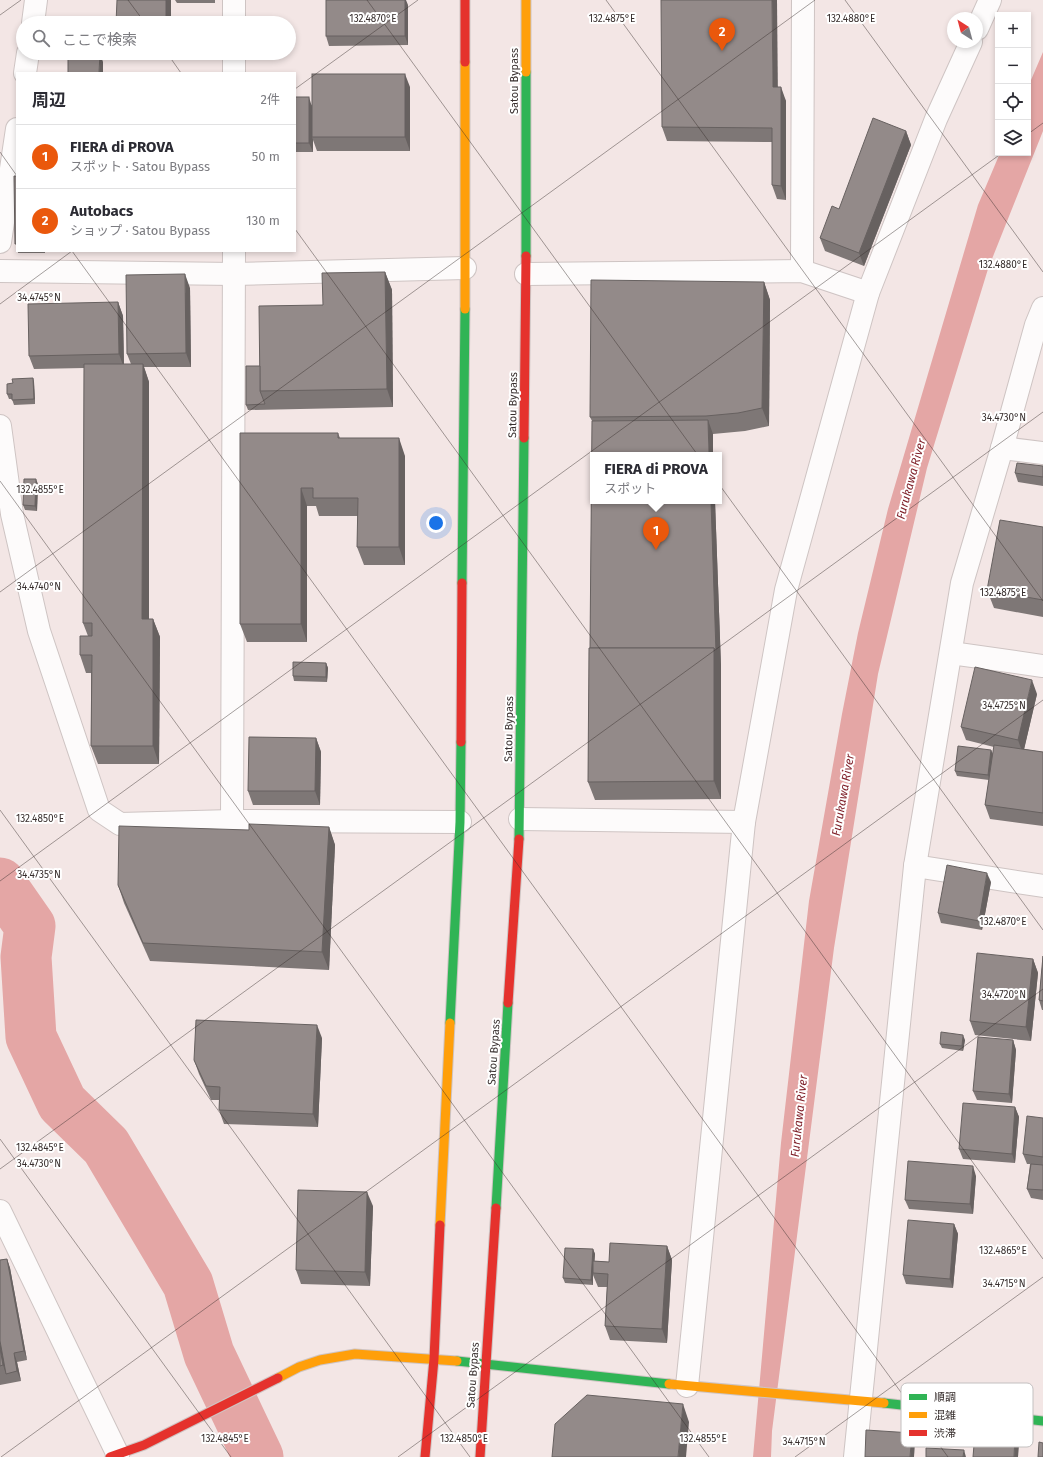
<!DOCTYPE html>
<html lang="ja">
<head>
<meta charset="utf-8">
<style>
	body { margin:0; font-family:"Fira Sans","Noto Sans JP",sans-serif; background:#f7f7f7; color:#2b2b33 }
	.controls { position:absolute; right:12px; top:12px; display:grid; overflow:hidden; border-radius:0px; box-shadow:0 2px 6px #0003 }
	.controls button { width:36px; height:36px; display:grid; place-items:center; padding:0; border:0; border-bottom:1px solid #e1e1e2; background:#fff; color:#2b2b33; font:20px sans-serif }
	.compass { position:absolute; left:947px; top:12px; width:36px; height:36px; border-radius:50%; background:#fff; box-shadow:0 2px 6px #0003; rotate:324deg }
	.you { position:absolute; left:436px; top:523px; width:14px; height:14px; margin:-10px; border:3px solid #fff; border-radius:50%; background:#1a73e8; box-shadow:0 0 0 6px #1a73e833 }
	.badge { display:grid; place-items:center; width:26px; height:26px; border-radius:50%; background:#ea580c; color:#fff; font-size:13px; font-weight:700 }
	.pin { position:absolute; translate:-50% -33px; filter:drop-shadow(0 1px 2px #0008) }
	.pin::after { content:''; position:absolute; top:21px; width:14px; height:12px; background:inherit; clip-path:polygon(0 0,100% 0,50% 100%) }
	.popup { position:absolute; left:590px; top:452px; width:132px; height:52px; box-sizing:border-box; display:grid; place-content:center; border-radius:0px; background:#fff; filter:drop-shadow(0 1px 3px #0005); font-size:13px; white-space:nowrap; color:#7c7c81 }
	.popup b { font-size:15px; color:#2b2b33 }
	.popup::after { content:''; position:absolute; left:50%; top:100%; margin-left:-8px; border:8px solid transparent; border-top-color:#fff }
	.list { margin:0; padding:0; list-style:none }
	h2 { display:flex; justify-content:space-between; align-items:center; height:52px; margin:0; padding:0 16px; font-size:17px }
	h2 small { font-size:13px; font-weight:400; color:#7c7c81 }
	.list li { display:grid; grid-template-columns:26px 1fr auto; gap:12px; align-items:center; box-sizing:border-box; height:64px; padding:0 16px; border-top:1px solid #e1e1e2 }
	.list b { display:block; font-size:15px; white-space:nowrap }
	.list p { margin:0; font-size:13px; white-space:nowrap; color:#7c7c81 }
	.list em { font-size:13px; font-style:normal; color:#7c7c81 }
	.icon { flex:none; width:22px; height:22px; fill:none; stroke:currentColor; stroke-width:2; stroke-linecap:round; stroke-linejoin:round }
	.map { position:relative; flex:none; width:1043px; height:1457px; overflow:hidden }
	.search { position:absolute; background:#fff; box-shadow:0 2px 6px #0003; left:16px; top:16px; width:280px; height:44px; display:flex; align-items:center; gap:10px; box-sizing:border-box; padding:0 14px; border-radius:22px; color:#7c7c81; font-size:15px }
	.panel { position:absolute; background:#fff; box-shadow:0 2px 6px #0003; left:16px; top:72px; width:280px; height:180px; border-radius:0px }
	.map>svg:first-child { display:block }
	.water { fill:#e4a6a5 }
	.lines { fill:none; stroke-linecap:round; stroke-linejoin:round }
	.river { stroke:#e4a6a5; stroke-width:51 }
	.street-casing { stroke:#cec4c3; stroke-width:24 }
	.fast-casing { stroke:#cec4c3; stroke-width:11 }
	.slow-casing { stroke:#cec4c3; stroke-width:11 }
	.jam-casing { stroke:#cec4c3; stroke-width:11 }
	.street { stroke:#fdfbfb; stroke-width:22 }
	.fast { stroke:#30b455; stroke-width:9 }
	.slow { stroke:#ff9f0a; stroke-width:9 }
	.jam { stroke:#e5322d; stroke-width:9 }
	.wall { fill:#7e7776 }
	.shaded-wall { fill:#676160 }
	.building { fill:#938a89; stroke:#676160 }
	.ticks { fill:none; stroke:#372e2d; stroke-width:1; stroke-opacity:0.45 }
	.labels { text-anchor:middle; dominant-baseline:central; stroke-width:4; stroke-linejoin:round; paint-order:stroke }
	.street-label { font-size:11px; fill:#372e2d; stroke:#fff }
	.water-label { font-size:12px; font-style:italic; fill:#7d1d26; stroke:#fff }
	.key { fill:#fff; stroke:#c3c0c0; stroke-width:1 }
	.key-label { font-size:11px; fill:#372e2d }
	.ticks-label { font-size:10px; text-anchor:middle; fill:#372e2d; stroke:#fff; stroke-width:4; stroke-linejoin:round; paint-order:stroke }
</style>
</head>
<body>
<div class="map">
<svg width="1043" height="1457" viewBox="0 0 1043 1457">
	<rect width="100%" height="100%" fill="#f3e6e5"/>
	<path class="water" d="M1043,52V131L988,269L927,468L878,674L834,948L772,1431L771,1457H753L781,1143L809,901L842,714L858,633L888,509L978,205L1000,153H1028V87Z"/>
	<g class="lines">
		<path class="river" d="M0,883L30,926L26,957L31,1037L62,1103L106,1146L188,1284L209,1354L258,1457"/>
		<g class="street-casing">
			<g id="street">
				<path d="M234,0V23"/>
				<path d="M33,23L36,0"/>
				<path d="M977,29L990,0"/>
				<path d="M234,53V73"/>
				<path d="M25,73L28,53"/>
				<path d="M0,242L17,129"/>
				<path d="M0,271L234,274L465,268"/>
				<path d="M802,271L803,0"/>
				<path d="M526,274L802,271L868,293"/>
				<path d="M0,426L12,514L39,631L99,810L120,824L232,821L460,822"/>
				<path d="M1002,448L1043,453"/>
				<path d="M951,653L1043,666"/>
				<path d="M520,819L744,822"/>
				<path d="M232,821L234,251"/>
				<path d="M915,866L1043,886"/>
				<path d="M0,1211L118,1455"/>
				<path d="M687,1386L744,822L786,590L868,293L936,119L971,42"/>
				<path d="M855,1457L915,866L962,583L1002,448L1036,325L1043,308"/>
			</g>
		</g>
		<g class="fast-casing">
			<g id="fast">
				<path d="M526,72V256"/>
				<path d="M462,583L465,309"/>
				<path d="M519,839L524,438"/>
				<path d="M450,1023L460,822L461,742"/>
				<path d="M496,1208L508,1003"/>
				<path d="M457,1361L669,1384"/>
				<path d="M884,1403L1043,1421"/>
			</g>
		</g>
		<g class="slow-casing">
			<g id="slow">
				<path d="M526,0V72"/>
				<path d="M465,309V62"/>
				<path d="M440,1225L450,1023"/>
				<path d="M278,1378L299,1367L320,1360L355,1354L457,1361"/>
				<path d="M669,1384L884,1403"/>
			</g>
		</g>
		<g class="jam-casing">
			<g id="jam">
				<path d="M465,0V62"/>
				<path d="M524,438L526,256"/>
				<path d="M461,742L462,583"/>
				<path d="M508,1003L519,839"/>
				<path d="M110,1457L144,1445L278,1378"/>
				<path d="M425,1457L434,1359L440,1225"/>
				<path d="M480,1457L496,1208"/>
			</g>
		</g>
		<use href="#street" class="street"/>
		<use href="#fast" class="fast"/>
		<use href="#slow" class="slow"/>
		<use href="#jam" class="jam"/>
	</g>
	<g class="wall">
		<path d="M175,0H215V3H177Z"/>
		<path d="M408,5V45L329,46L326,36Z"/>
		<path d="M120,53H170V56L121,55Z"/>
		<path d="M410,87V151H317L313,140V152H295V97L312,105Z"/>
		<path d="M778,87L786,101V200L777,199L772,185V142L667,141L662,127Z"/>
		<path d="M906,131L911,145L864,266L825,251L820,238L839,209Z"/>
		<rect x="18" y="251" width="27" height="2"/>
		<path d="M385,272L392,290L393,407L248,410L246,405L260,366L323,305Z"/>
		<path d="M764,282L770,300L769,426L745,431L713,434L593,501H715L721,666V799L595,800L588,782L590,648L592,421L590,417Z"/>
		<path d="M190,288L191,367H144L149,382V619H153L160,637L159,764H98L91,746V673H86L80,655L88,636L83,623L84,368L34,369L29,356L118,302L123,316L124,364H131L127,354Z"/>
		<path d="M33,378L34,382L35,404L14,405L12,399H9L7,394L13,383Z"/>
		<path d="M240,433H338L340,438L405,456V565H364L357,547L358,516H319L316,506H307V642H247L240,624Z"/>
		<path d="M1043,466V486L1018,482L1015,473Z"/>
		<path d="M38,484L37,511L25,510L23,505Z"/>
		<path d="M1043,527V617L994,608L987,590Z"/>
		<path d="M326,663L328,668L327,682L294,681L293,676Z"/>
		<path d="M1037,694L1024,749L1043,752V826L990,819L985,805L989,780L957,776L955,771L991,750L993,754L994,747L966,740L961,727Z"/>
		<path d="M316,738L321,752L320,805H253L248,791Z"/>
		<path d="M329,827L335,845L329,970L150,961L124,903L118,885L249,830Z"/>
		<path d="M991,882L982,930L941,923L938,913Z"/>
		<path d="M1043,956V1010H1042L1039,1000Z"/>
		<path d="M1033,959L1038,973L1031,1041L975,1035L970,1021Z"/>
		<path d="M322,1038L318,1127L224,1124L219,1110V1100H211L199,1074L194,1060Z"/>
		<path d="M965,1040L963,1051L942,1048L940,1044Z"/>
		<path d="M1013,1040L1016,1050L1012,1103L977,1100L973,1091Z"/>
		<path d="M1015,1107L1019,1117L1015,1163L963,1159L959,1149Z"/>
		<path d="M1043,1118V1200L1031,1198L1027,1189L1030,1164H1027L1023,1154Z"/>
		<path d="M976,1176L973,1214L909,1209L905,1200Z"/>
		<path d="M373,1206L370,1286L301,1284L296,1270Z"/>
		<path d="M954,1224L958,1234L953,1288L906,1284L903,1275Z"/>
		<path d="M667,1246L672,1260L667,1343L610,1340L605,1326L607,1287H598L593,1275V1285L565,1283L563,1278L593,1249L595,1254L594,1261L609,1262Z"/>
		<path d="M7,1259L10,1268L27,1360L17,1362L21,1381L0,1385V1260Z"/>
	</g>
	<g class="shaded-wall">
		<rect x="166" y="0" width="5" height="23"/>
		<path d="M405,0H406L408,5V45L405,36Z"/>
		<path d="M772,0H777L778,101L773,87Z"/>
		<path d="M100,53L103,62V73H99Z"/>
		<path d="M405,74L410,87V151L405,137Z"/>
		<path d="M781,87L786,101V200L781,186Z"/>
		<path d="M309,97L312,107V137L313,140V152L309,143Z"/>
		<path d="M906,131L911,145L864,266L859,253Z"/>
		<path d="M385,272L392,290L393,407L387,389Z"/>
		<path d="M185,274L190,288L191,367L186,353Z"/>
		<path d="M764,282L770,300L769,426L762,408Z"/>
		<path d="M118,302L123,316L124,368L119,354Z"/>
		<path d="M143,364L149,382V636L142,619Z"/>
		<path d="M33,378L34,382L35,404L34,399Z"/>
		<path d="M708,420L713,434V455H709Z"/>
		<path d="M399,438L405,456V565L399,547Z"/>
		<path d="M36,479L38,484L37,511L35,506Z"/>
		<path d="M301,488L307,506V642L301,624Z"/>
		<path d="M711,501H715L721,666V799L714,781Z"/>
		<path d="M153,619L160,637L159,764L153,746Z"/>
		<path d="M326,663L328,668L327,682L326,677Z"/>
		<path d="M1032,680L1037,694L1023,754L1018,740Z"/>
		<path d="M316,738L321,752L320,805L315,791Z"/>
		<path d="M991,750L993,755L990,780L988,775Z"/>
		<path d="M329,827L335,845L329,970L322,952Z"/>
		<path d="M987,873L991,882L982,930L979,921Z"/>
		<path d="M1033,959L1038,973L1031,1041L1026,1027Z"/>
		<path d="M317,1025L322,1038L318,1127L313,1114Z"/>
		<path d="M963,1035L965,1040L963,1051L962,1046Z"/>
		<path d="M1013,1040L1016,1050L1012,1103L1009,1094Z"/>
		<path d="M1015,1107L1019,1117L1015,1163L1012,1154Z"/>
		<path d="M973,1166L976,1176L973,1214L970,1204Z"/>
		<path d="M367,1192L373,1206L370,1286L365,1272Z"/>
		<path d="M954,1224L958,1234L953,1288L950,1279Z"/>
		<path d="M667,1246L672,1260L667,1343L662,1329Z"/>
		<path d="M593,1249L595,1254L594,1273H593V1285L591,1280Z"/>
		<path d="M7,1259L10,1268L27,1360L24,1351Z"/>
		<path d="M0,1332L6,1374L3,1365L0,1348Z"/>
		<path d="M14,1353L17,1362L21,1381L17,1371Z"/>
		<path d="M683,1404L689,1422L686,1457H678Z"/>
		<path d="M912,1433L915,1443L914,1457H910Z"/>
		<path d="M1015,1436L1019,1445L1018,1457H1014Z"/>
		<path d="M964,1450L966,1457H963Z"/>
	</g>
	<g class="building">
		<path d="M117,0H166V23H116Z"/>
		<rect x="326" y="0" width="79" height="36"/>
		<path d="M661,0H772L773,87H781V186L772,185V128L662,127Z"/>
		<path d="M68,53H100L99,73H68Z"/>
		<rect x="312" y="74" width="93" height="63"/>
		<rect x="295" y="97" width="14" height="46"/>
		<path d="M873,118L906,131L859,253L820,238L832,206L839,209Z"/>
		<path d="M14,176H17V244H15Z"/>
		<path d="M385,272L387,389L260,391L259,306L323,305L322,273Z"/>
		<path d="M185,274L186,353L127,354L126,275Z"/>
		<path d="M591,280L764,282L762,408L738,413L706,416L590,417Z"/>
		<path d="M118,302L119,354L29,356L28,304Z"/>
		<path d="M84,364H143L142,619H153V746H91L92,655H80V636H92V623H83Z"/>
		<path d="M246,366H260V391L265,404L246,405Z"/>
		<path d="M33,378L34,399L12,400V394H7V384L13,383L12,379Z"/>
		<path d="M708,420L709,455H593V501H711L716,652L714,648H590L592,421Z"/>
		<path d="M240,433H338V438H399V547H357L358,498H313V488H301V624H240Z"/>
		<path d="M1017,463L1043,466V477L1015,473Z"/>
		<path d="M24,479H36L35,506L23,505Z"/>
		<path d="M1000,520L1043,527V600L987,590Z"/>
		<path d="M589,648H714V781L588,782Z"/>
		<path d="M293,662L326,663V677L293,676Z"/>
		<path d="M975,667L1032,680L1018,740L961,727Z"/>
		<path d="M249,737L316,738L315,791H248Z"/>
		<path d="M994,745L1043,752V813L985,805Z"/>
		<path d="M958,746L991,750L988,775L955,771Z"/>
		<path d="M249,824L329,827L322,952L143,943L118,885L119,826L249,830Z"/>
		<path d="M947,865L987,873L979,921L938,913Z"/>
		<path d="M977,953L1033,959L1026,1027L970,1021Z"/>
		<path d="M1043,956V1001L1039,1000Z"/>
		<path d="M196,1020L317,1025L313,1114L219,1110L220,1087L206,1086L194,1060Z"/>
		<path d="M941,1032L963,1035L962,1046L940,1044Z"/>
		<path d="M978,1037L1013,1040L1009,1094L973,1091Z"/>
		<path d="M963,1103L1015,1107L1012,1154L959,1149Z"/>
		<path d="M1027,1116L1043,1118V1157L1023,1154Z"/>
		<path d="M908,1161L973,1166L970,1204L905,1200Z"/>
		<path d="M1031,1164L1043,1165V1190L1027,1189Z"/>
		<path d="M298,1190L367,1192L365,1272L296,1270Z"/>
		<path d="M908,1220L954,1224L950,1279L903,1275Z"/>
		<path d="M610,1243L667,1246L662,1329L605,1326L608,1274L593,1273V1261L609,1262Z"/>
		<path d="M565,1248L593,1249L591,1280L563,1278Z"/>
		<path d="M7,1259L24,1351L14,1353L17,1371L6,1374L0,1341V1260Z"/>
		<path d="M0,1348L3,1365L0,1366Z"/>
		<path d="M587,1395L683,1404L678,1457H552L555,1424Z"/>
		<path d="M866,1430L912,1433L910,1457H865Z"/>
		<path d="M975,1433L1015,1436L1014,1457H973Z"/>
		<path d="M1039,1442L1043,1443V1457H1038Z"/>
		<path d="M926,1448L964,1450L963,1457H926Z"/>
	</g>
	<path class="ticks" d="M128,0L145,23M367,0L1043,930M606,0L1043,601M845,0L1043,272M0,15L21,0M167,53L181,73M295,89L418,0M1028,134L1043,123M0,152L17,176M295,229L1043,1259M72,251L948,1457M0,304L72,251M0,481L709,1457M0,592L815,0M0,810L470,1457M0,881L1002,153M0,1139L231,1457M0,1169L1043,412M1,1457L1043,700M398,1457L1043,989M795,1457L1043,1277"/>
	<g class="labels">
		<g class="street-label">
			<text transform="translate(514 81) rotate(-90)">Satou Bypass</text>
			<text transform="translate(513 405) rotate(-89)">Satou Bypass</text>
			<text transform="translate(509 729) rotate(-89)">Satou Bypass</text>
			<text transform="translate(494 1052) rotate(-86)">Satou Bypass</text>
			<text transform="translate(473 1375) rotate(-86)">Satou Bypass</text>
		</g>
		<g class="water-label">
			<text transform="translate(911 479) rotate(-75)">Furukawa River</text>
			<text transform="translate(843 795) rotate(-80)">Furukawa River</text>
			<text transform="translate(799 1116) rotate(-84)">Furukawa River</text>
		</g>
	</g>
	<rect x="901" y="1383" width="132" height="64" rx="6" class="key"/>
	<rect x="909" y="1394" width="18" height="6" fill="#30b455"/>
	<rect x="909" y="1412" width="18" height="6" fill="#ff9f0a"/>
	<rect x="909" y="1430" width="18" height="6" fill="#e5322d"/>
	<g class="key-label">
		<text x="934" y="1401">順調</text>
		<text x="934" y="1419">混雑</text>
		<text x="934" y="1437">渋滞</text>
	</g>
	<g class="ticks-label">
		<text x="373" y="22">132.4870°E</text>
		<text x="612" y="22">132.4875°E</text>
		<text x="851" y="22">132.4880°E</text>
		<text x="1003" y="268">132.4880°E</text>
		<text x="39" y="301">34.4745°N</text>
		<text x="1004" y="421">34.4730°N</text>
		<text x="40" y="493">132.4855°E</text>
		<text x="39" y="590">34.4740°N</text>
		<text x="1003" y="596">132.4875°E</text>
		<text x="1004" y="709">34.4725°N</text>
		<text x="40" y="822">132.4850°E</text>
		<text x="39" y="878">34.4735°N</text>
		<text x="1003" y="925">132.4870°E</text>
		<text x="1004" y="998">34.4720°N</text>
		<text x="40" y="1151">132.4845°E</text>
		<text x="39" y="1167">34.4730°N</text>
		<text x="1003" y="1254">132.4865°E</text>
		<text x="1004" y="1287">34.4715°N</text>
		<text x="225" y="1442">132.4845°E</text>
		<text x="464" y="1442">132.4850°E</text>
		<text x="703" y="1442">132.4855°E</text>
		<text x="804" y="1445">34.4715°N</text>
	</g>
</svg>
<div class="controls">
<button>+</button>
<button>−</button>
<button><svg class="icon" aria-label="locate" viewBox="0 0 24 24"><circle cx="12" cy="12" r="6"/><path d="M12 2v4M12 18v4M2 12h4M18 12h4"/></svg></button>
<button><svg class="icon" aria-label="layers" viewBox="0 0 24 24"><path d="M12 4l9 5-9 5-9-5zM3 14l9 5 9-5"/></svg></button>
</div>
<svg class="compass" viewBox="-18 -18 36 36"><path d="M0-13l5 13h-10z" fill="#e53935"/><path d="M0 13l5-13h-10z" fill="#7c7c81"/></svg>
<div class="you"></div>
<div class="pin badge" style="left:656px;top:550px">1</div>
<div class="popup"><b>FIERA di PROVA</b>スポット</div>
<div class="pin badge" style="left:722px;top:51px">2</div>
<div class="search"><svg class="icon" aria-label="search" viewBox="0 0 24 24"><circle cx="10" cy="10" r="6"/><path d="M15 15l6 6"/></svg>ここで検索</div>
<section class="panel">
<h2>周辺<small>2件</small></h2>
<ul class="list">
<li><span class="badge">1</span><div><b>FIERA di PROVA</b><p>スポット · Satou Bypass</p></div><em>50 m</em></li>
<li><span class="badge">2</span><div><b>Autobacs</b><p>ショップ · Satou Bypass</p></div><em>130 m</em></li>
</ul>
</section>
</div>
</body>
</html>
